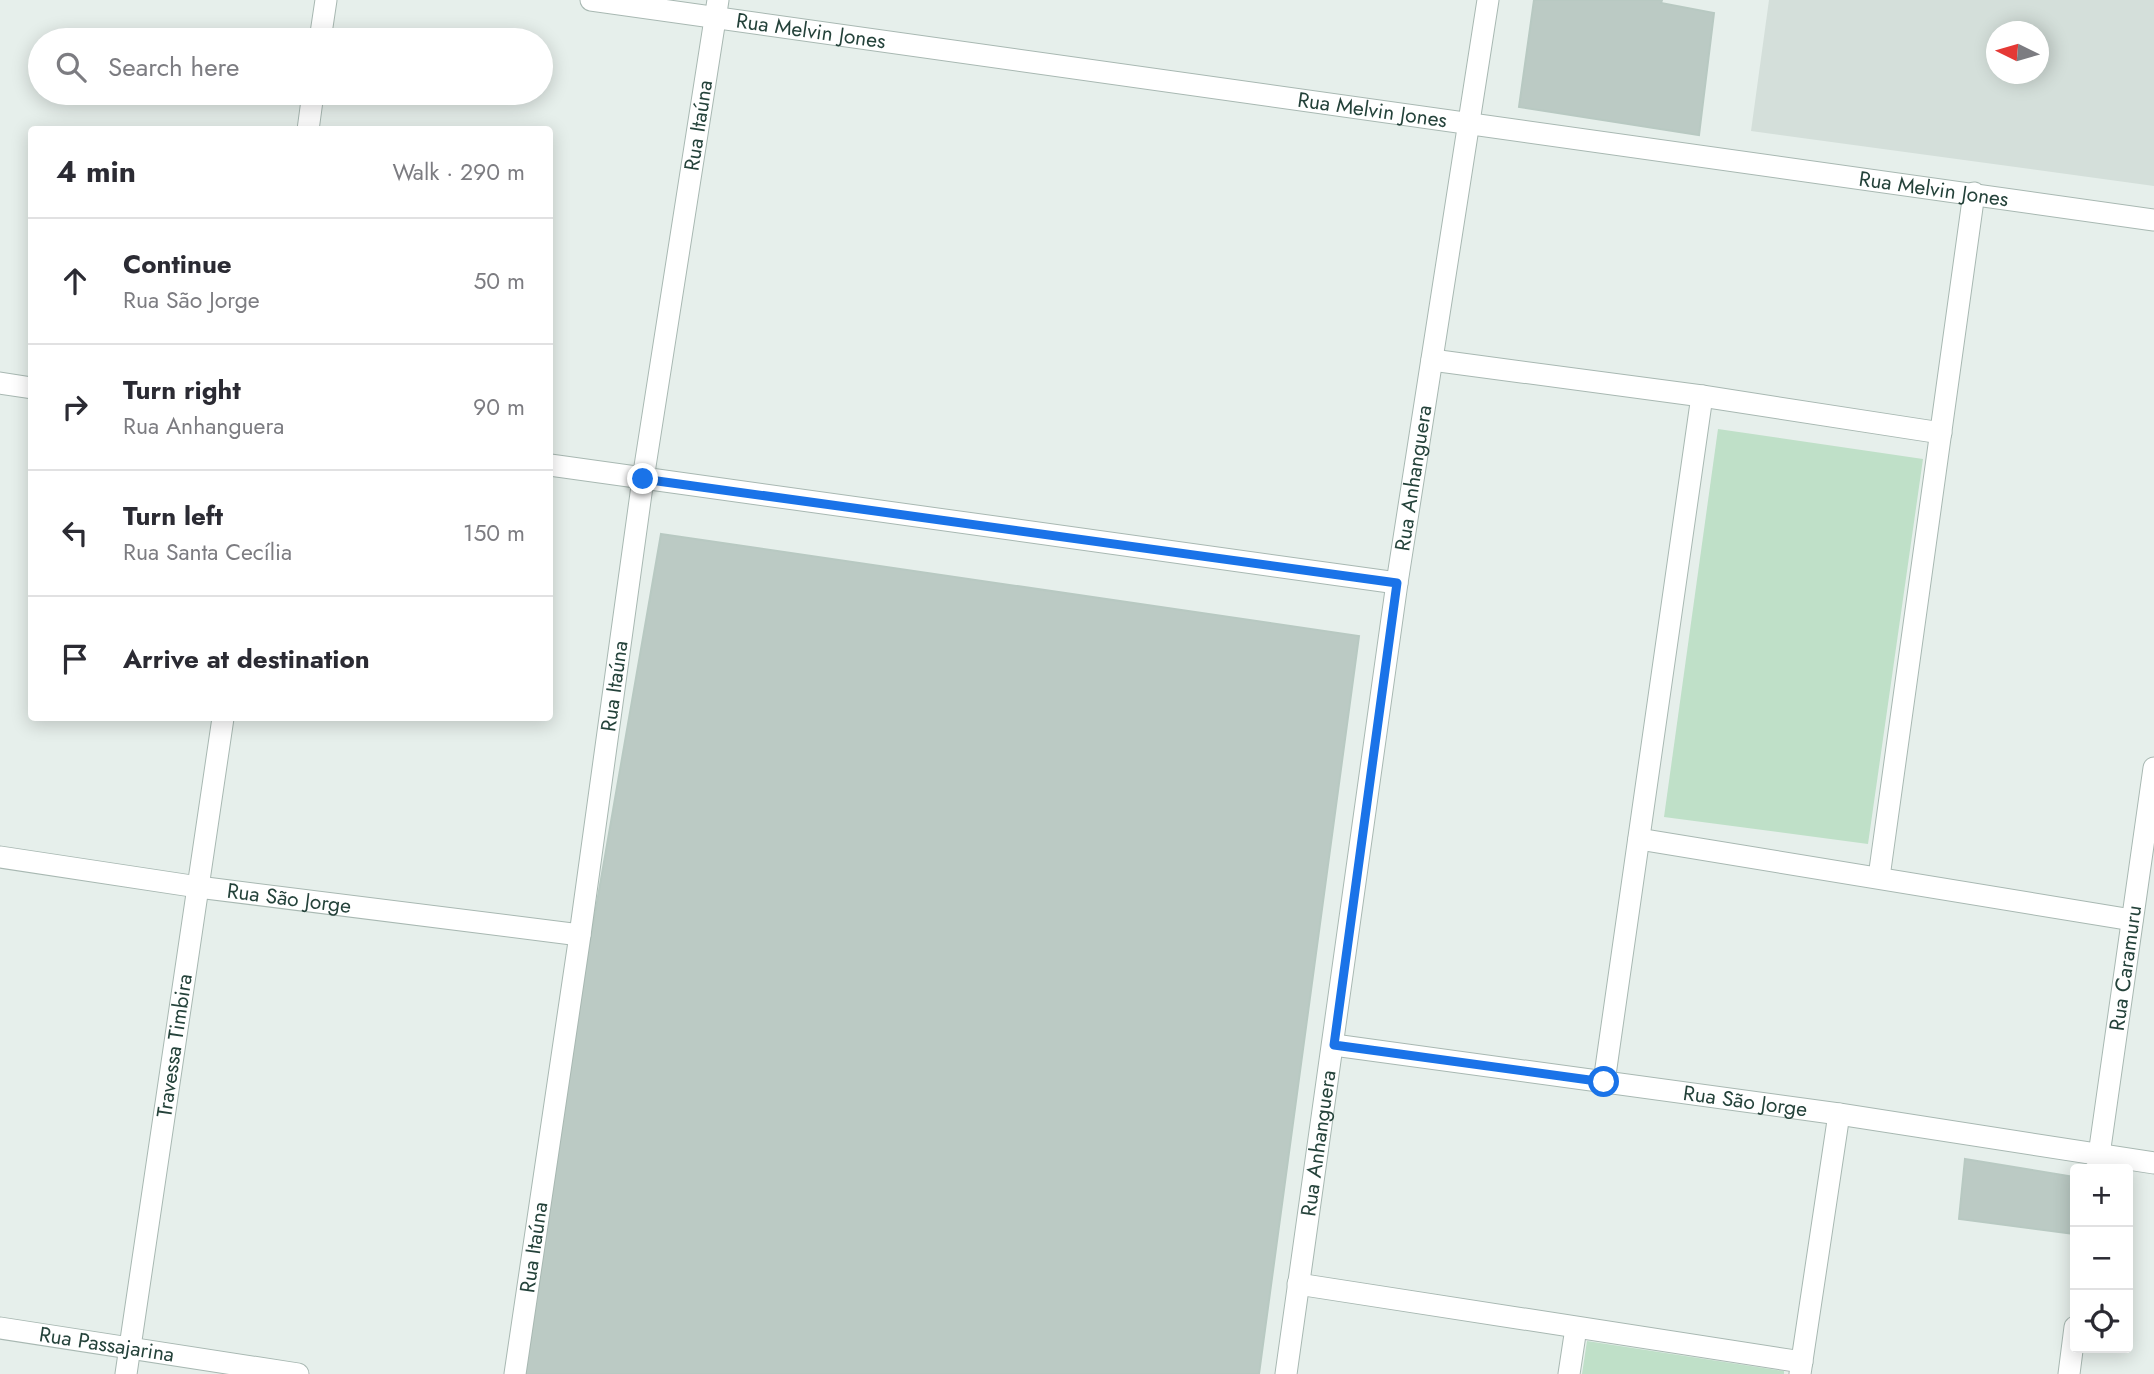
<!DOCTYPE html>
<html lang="en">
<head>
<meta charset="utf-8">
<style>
	body { margin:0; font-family:Jost,sans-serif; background:#f7f7f7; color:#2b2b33 }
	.controls { position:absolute; right:21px; bottom:21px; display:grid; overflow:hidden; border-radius:7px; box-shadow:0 4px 18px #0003 }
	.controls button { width:63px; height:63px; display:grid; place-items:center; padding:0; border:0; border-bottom:2px solid #e1e1e2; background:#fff; color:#2b2b33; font:35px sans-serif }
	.compass { position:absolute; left:1986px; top:21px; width:63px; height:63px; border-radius:50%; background:#fff; box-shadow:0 4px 18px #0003; rotate:275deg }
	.stop { position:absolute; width:21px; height:21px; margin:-16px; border:5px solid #1a73e8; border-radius:50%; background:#fff }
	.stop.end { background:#1a73e8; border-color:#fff; box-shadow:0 2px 7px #0008 }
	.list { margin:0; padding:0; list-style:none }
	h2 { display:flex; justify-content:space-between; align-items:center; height:91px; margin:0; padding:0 28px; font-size:30px }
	h2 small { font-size:23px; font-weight:400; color:#7c7c81 }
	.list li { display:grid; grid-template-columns:46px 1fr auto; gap:21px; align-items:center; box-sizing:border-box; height:126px; padding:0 28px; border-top:2px solid #e1e1e2 }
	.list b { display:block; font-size:26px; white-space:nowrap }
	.list p { margin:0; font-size:23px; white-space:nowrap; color:#7c7c81 }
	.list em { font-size:23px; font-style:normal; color:#7c7c81 }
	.icon { flex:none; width:38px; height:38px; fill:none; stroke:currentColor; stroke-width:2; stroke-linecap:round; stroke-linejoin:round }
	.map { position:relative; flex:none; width:2154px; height:1374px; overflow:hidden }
	.search { position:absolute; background:#fff; box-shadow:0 4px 18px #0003; left:28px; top:28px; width:525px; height:77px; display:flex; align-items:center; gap:18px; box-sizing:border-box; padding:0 24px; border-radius:38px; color:#7c7c81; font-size:26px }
	.panel { position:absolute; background:#fff; box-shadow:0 4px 18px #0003; left:28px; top:126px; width:525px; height:595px; border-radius:7px }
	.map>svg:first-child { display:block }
	.built { fill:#d4dfda; fill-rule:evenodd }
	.green { fill:#bfe0c8 }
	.building { fill:#bbcac4; stroke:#b8c9c2; stroke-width:2 }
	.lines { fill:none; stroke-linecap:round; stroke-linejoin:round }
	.minor-casing { stroke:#a8b8b2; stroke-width:23 }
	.tertiary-casing { stroke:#a8b8b2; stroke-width:23 }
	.minor { stroke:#fff; stroke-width:21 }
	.tertiary { stroke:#fff; stroke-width:21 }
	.route { stroke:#1a73e8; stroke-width:9 }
	.labels { text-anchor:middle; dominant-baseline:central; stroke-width:7; stroke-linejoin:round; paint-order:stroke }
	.street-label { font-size:21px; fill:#24423a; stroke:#f7fbf9 }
</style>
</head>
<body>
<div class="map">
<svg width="2154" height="1374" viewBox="0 0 2154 1374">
	<rect width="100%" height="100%" fill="#e6efeb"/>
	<path class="built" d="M1769,0H2154V186L1751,131ZM1996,32H2038V74H1996Z"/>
	<g class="green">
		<path d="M1718,429L1923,459L1868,844L1664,817Z"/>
		<path d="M1587,1341L1784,1371V1374H1582Z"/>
	</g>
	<g class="building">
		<path d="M1534,0H1662L1661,3L1714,13L1699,135L1519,107Z"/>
		<path d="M661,534L1359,636L1259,1374H515Z"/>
		<path d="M1965,1159L2075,1177V1234L1959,1219Z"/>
	</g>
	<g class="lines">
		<g class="minor-casing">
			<g id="minor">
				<path id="s1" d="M591,0L2154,220"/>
				<path d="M320,40L326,0"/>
				<path d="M308,130L313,93"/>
				<path d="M1432,360L1702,396L1941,433"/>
				<path d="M0,383L32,388"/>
				<path d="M550,465L1397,583"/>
				<path d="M1639,839L2132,920"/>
				<path id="s2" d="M0,857L198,887L580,935"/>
				<path d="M1879,877L1974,193"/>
				<path id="s3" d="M1334,1045L1839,1114L2154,1163"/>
				<path d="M1604,1082L1702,396"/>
				<path d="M1298,1284L1802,1362"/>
				<path id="s4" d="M0,1328L298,1374"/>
				<path id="s5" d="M126,1374L223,718"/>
				<path id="s6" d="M515,1374L580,935L643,479L718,0"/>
				<path id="s7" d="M1286,1374L1397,583L1488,0"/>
				<path d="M1569,1374L1576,1328"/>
				<path d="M1800,1374L1839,1114"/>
			</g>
		</g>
		<g class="tertiary-casing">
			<g id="tertiary">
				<path id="s8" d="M2097,1169L2154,768"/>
				<path d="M2069,1374L2075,1327"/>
			</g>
		</g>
		<use href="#minor" class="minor"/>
		<use href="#tertiary" class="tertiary"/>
	</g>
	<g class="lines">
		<path class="route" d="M643,479L1397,583L1334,1045L1604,1082"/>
	</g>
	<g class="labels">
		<g class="street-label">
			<text stroke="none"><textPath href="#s1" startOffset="222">Rua Melvin Jones</textPath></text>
			<text stroke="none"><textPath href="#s1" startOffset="789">Rua Melvin Jones</textPath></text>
			<text stroke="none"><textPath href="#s6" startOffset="1262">Rua Itaúna</textPath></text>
			<text stroke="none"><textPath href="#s1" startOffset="1356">Rua Melvin Jones</textPath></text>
			<text stroke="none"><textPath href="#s7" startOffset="905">Rua Anhanguera</textPath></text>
			<text stroke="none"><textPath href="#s6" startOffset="695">Rua Itaúna</textPath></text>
			<text stroke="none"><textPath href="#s2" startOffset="292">Rua São Jorge</textPath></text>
			<text stroke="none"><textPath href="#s8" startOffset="203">Rua Caramuru</textPath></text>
			<text stroke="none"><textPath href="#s5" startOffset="332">Travessa Timbira</textPath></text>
			<text stroke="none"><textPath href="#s3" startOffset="415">Rua São Jorge</textPath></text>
			<text stroke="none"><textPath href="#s7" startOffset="233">Rua Anhanguera</textPath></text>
			<text stroke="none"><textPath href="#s6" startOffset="128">Rua Itaúna</textPath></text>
			<text stroke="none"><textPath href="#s4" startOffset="108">Rua Passajarina</textPath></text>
		</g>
	</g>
</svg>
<div class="controls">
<button>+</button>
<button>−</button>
<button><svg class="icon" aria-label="locate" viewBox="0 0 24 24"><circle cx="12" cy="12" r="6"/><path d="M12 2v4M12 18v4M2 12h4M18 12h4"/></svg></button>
</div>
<svg class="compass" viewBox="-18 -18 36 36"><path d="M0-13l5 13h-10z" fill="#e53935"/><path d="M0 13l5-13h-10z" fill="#7c7c81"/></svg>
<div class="stop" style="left:1604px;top:1082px"></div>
<div class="stop end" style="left:643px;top:479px"></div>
<div class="search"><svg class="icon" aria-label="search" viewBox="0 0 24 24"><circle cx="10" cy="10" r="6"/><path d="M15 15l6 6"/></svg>Search here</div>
<section class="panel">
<h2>4 min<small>Walk · 290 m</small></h2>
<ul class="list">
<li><svg class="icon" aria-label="ahead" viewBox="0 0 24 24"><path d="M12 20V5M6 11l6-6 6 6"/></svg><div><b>Continue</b><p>Rua São Jorge</p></div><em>50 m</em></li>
<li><svg class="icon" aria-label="right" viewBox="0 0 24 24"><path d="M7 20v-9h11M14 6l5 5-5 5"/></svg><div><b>Turn right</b><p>Rua Anhanguera</p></div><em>90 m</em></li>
<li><svg class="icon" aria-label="left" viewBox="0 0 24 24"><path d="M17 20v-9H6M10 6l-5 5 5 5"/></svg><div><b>Turn left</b><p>Rua Santa Cecília</p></div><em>150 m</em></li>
<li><svg class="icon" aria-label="arrive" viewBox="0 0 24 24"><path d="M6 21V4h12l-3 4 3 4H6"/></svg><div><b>Arrive at destination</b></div></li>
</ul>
</section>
</div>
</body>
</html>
